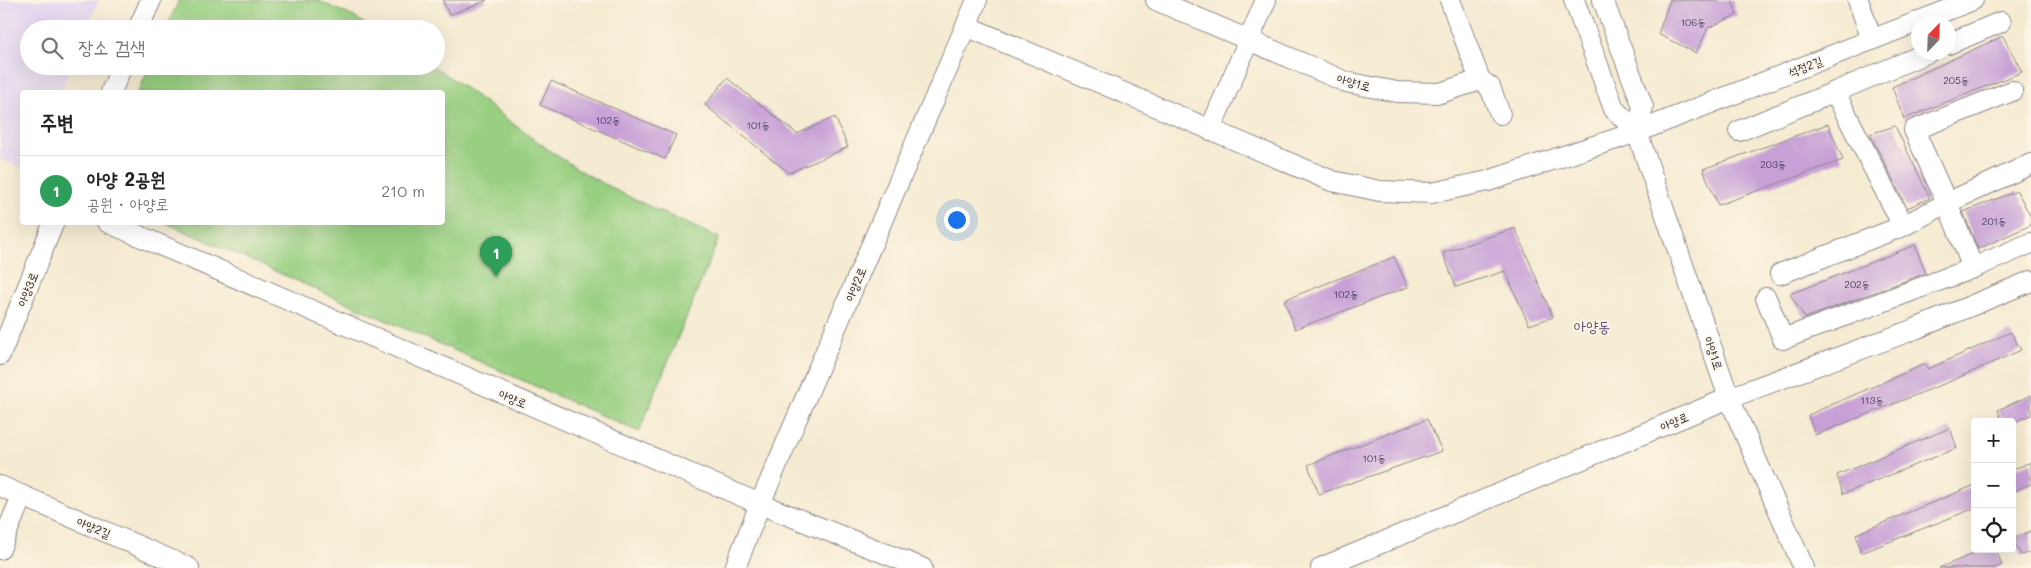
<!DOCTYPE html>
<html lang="ko">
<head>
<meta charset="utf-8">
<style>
	body { margin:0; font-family:Mali,"Poor Story",sans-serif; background:#f6f6f6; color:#222 }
	.controls { position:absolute; right:15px; bottom:15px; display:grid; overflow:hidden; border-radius:5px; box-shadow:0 5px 20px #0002 }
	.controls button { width:45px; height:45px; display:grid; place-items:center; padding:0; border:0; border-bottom:1px solid #e0e0e0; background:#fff; color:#222; font:25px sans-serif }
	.compass { position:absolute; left:1911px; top:15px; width:45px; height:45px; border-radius:50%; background:#fff; box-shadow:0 5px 20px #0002; rotate:23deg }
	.you { position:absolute; left:956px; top:219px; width:18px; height:18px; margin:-12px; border:4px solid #fff; border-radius:50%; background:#1a73e8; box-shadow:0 0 0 8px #1a73e833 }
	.badge { display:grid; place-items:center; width:32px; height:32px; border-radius:50%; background:#0b8043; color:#fff; font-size:16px; font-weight:700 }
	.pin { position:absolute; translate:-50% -41px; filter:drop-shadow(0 1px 2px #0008) }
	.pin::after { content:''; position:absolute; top:26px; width:18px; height:15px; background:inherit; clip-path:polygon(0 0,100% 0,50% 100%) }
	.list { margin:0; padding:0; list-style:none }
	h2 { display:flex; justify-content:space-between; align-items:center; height:65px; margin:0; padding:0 20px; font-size:21px }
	h2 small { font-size:16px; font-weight:400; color:#767676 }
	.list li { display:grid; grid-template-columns:32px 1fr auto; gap:15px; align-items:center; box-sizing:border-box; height:70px; padding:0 20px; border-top:1px solid #e0e0e0 }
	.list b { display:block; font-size:19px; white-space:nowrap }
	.list p { margin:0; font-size:16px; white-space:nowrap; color:#767676 }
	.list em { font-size:16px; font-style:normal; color:#767676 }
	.icon { flex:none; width:28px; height:28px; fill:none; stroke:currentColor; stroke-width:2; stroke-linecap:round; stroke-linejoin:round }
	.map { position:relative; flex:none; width:2031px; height:568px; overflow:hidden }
	.search { position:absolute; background:#fff; box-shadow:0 5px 20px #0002; left:20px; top:20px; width:425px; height:55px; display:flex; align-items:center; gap:12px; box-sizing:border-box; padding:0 18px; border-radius:28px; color:#767676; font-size:19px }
	.panel { position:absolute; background:#fff; box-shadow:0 5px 20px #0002; left:20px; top:90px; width:425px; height:135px; border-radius:5px }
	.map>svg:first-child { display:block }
	.built { fill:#e2d4f3 }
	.green { fill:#98cf81; stroke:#5d785e }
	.building { fill:#c7a0d7 }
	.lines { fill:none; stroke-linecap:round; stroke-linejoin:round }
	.minor-casing { stroke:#8c8686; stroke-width:22 }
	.minor { stroke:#fff; stroke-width:20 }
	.labels { text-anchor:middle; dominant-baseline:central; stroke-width:4; stroke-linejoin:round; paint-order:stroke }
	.number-label { font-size:10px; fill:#4b4262 }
	.street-label { font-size:12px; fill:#22223b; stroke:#fcf5e5 }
	.quarter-label { font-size:15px; fill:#5c4e72; stroke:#fcf5e5 }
</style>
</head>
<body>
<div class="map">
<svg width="2031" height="568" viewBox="0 0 2031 568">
	<rect width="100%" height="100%" fill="#fcf5e5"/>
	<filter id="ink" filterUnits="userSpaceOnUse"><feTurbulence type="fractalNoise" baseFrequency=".02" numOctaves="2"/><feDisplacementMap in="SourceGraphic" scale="10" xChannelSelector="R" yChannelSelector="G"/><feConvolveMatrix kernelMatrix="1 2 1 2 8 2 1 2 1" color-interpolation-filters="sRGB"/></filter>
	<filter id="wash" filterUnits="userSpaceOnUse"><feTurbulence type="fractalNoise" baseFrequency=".0096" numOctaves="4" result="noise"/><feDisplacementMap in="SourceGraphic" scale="20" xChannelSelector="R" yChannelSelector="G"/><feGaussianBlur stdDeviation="1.12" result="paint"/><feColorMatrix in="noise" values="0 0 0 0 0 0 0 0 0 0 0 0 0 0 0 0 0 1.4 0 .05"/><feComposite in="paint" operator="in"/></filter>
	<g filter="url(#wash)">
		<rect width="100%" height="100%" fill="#f5ebd2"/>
		<path class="built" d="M0,0H99L87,29H29V66H71L60,92H22V168L0,159Z"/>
		<g class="green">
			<path d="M179,0H317L354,17L373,29H166Z"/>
			<path d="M150,66H433C486,100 533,143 588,175C630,199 675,218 719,238L639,432L166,223L442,222V92H138Z"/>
		</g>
		<g id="blocks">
			<g class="building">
				<path d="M443,0H486V1L449,15Z"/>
				<path d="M1670,0H1732L1737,15L1708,28L1696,53L1658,34Z"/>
				<path d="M2003,36L2022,72L1904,119L1892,87Z"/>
				<path d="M727,78L797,134L835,117L848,147L789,173L705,105Z"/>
				<path d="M551,81L676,135L665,159L540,105Z"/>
				<path d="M1828,124L1843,160L1718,205L1703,169Z"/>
				<path d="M1895,126L1930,198L1907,208L1870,134Z"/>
				<path d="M2017,191L2031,217V225L1978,249L1963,212Z"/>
				<path d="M1515,228L1553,317L1529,325L1505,271L1456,287L1443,253Z"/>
				<path d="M1915,245L1926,273L1805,318L1790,294Z"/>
				<path d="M1394,257L1408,287L1295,329L1284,300Z"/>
				<path d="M2011,332L2021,350L1951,381L1815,435L1808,415L1925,364L1928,369Z"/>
				<path d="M2031,395V415L2014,422H2002L1998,410Z"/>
				<path d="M1427,419L1442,451L1319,494L1308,465Z"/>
				<path d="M1950,428L1957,448L1843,494L1837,475Z"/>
				<path d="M2031,462V484L2012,492V470Z"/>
				<path d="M1975,485V508L1861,553L1856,534Z"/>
				<path d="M2031,531V552L2021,555L2012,538Z"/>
				<path d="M1985,549H1996L2002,565L1995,568H1939Z"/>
			</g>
		</g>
	</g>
	<g filter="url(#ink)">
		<use href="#blocks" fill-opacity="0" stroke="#8c8686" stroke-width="1"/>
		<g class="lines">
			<g class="minor-casing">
				<g id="minor">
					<path d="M1156,0L1346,82L1397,92L1440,93L1480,80"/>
					<path d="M1450,0L1480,80"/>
					<path d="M1574,0L1614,109L1637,132L1729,398L1804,568"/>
					<path d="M1603,0L1643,107L1637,132"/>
					<path d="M1858,0L1872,40"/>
					<path d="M966,26L1332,181L1380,191L1432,193L1488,181L1637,132L1973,0"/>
					<path d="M138,29L151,0"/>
					<path d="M1948,44L2001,22"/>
					<path d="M1480,80L1490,87L1500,114"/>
					<path d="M2012,91L1914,130L1947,203L2031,164"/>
					<path d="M111,92L122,66"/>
					<path d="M1210,130L1266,0"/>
					<path d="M1739,131L1835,92"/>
					<path d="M107,222L760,504L922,568"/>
					<path d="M1903,226L1835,92L1929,52"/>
					<path d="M1780,274L1903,226L1947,203L1973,268L2031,243"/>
					<path d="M1766,298L1783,339L1973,268"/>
					<path d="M0,355L54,222"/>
					<path d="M0,486L189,568"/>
					<path d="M0,549L22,496"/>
					<path d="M735,568L760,504L977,0"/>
					<path d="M1321,568L1729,398L1915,329L2031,281"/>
				</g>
			</g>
			<use href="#minor" class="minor"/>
		</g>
	</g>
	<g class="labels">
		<g class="number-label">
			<text x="1693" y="22">106동</text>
			<text x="1956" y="80">205동</text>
			<text x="608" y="120">102동</text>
			<text x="758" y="125">101동</text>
			<text x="1773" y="164">203동</text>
			<text x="1994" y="221">201동</text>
			<text x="1857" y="284">202동</text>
			<text x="1346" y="294">102동</text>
			<text x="1872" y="400">113동</text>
			<text x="1374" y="458">101동</text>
		</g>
		<g class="street-label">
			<text transform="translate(1805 66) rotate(-21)">석정2길</text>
			<text transform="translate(1354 82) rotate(16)">아양1로</text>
			<text transform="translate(855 284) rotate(-67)">아양2로</text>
			<text transform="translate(27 289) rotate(-68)">아양3로</text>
			<text transform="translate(1714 353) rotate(71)">아양1로</text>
			<text transform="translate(513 398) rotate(23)">아양로</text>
			<text transform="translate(1674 421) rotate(-23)">아양로</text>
			<text transform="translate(94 527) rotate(23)">아양2길</text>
		</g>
		<g class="quarter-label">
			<text x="1592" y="326">아양동</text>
		</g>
	</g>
</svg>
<div class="controls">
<button>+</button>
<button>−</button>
<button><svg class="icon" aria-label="locate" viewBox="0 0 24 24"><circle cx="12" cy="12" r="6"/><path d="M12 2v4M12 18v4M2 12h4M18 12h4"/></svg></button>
</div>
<svg class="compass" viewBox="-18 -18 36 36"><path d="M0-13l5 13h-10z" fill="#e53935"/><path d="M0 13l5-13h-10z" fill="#767676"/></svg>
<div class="you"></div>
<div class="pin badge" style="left:496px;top:277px;background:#2e9e5b">1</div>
<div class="search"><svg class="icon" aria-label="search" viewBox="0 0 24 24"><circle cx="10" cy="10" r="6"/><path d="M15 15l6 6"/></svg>장소 검색</div>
<section class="panel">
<h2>주변<small></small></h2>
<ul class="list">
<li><span class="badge" style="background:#2e9e5b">1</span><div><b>아양 2공원</b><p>공원 · 아양로</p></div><em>210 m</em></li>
</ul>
</section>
</div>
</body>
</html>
